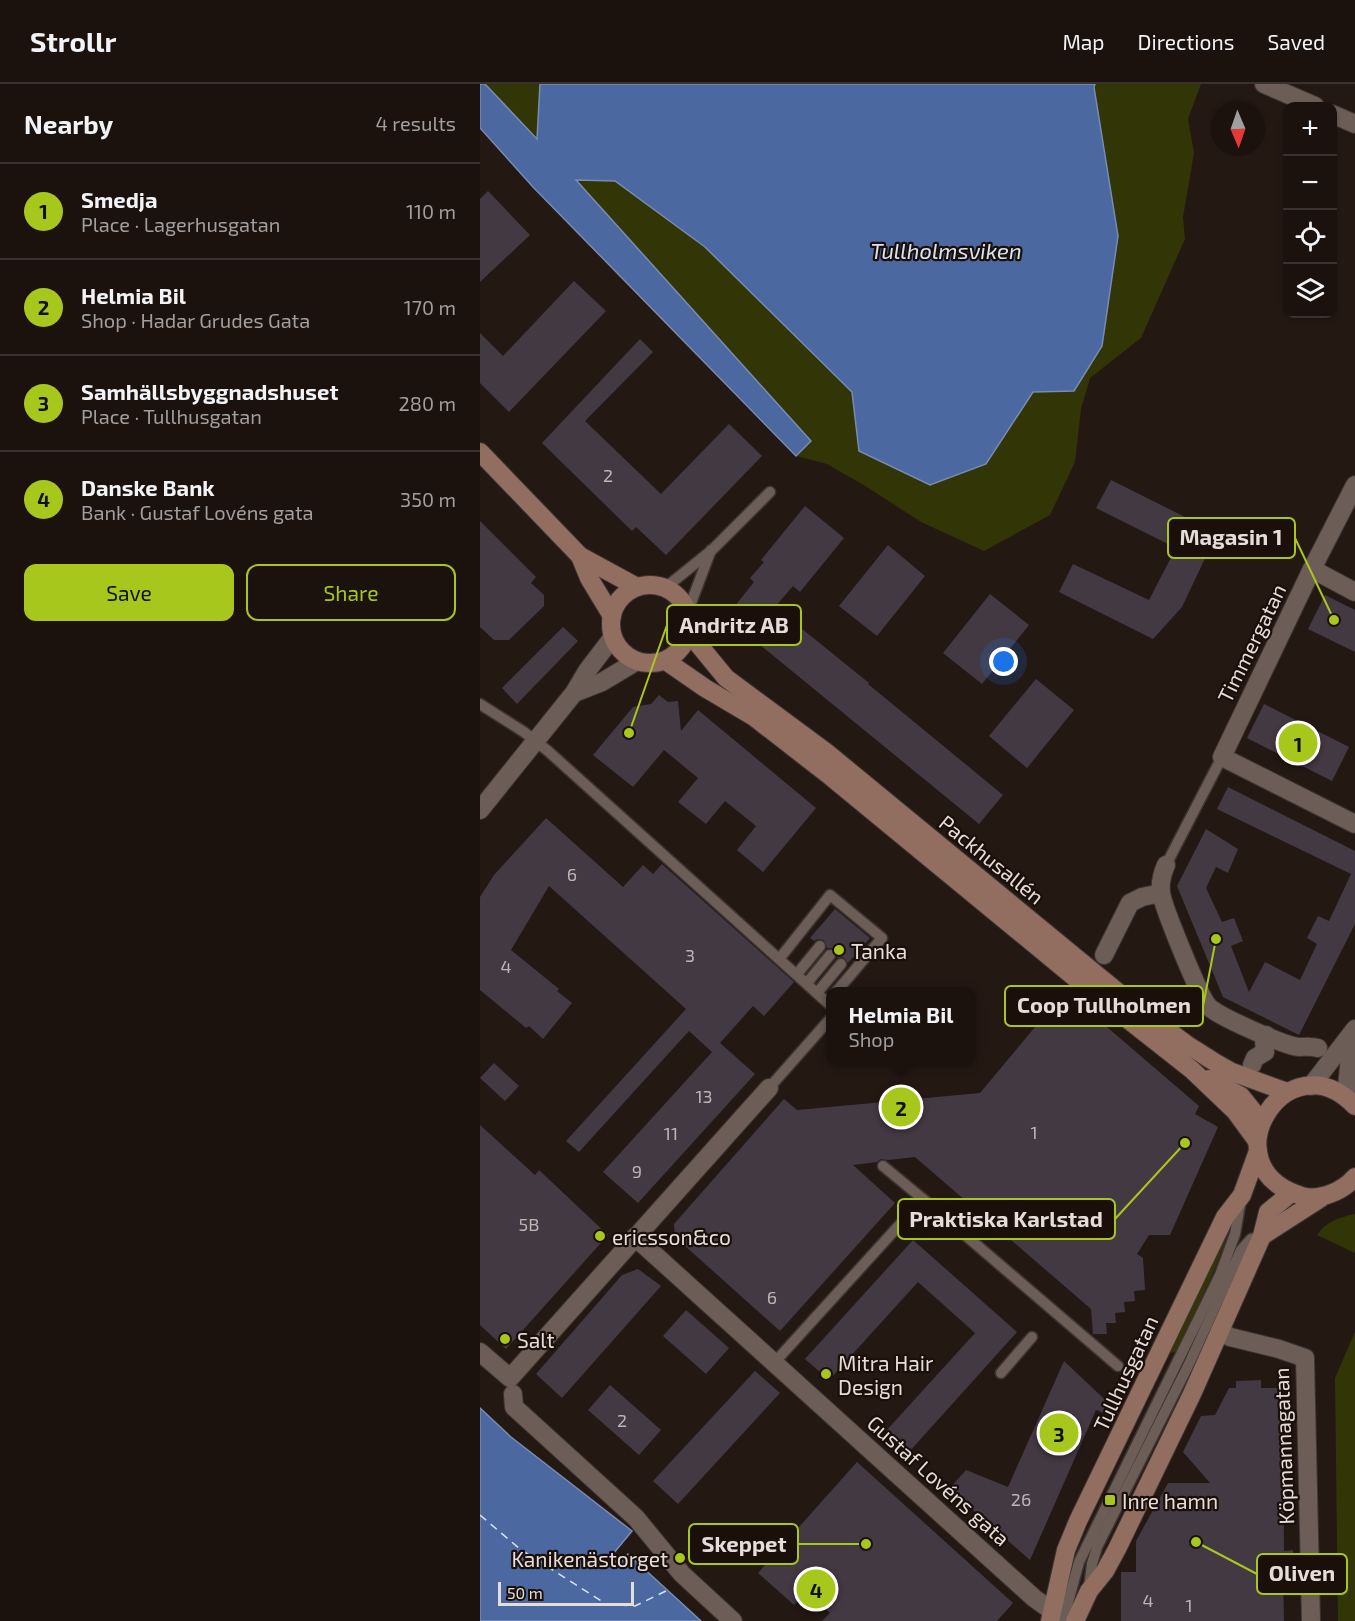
<!DOCTYPE html>
<html lang="en">
<head>
<meta charset="utf-8">
<style>
	body { margin:0; font-family:"Exo 2",sans-serif; background:#241b17; color:#f1f3f6 }
	.controls { position:absolute; right:18px; top:18px; display:grid; overflow:hidden; border-radius:12px; box-shadow:0 2px 4px #0004 }
	.controls button { width:54px; height:54px; display:grid; place-items:center; padding:0; border:0; border-bottom:2px solid #39322e; background:#1b120e; color:#f1f3f6; font:30px sans-serif }
	.compass { position:absolute; left:731px; top:18px; width:54px; height:54px; border-radius:50%; background:#1b120e; box-shadow:0 2px 4px #0004; rotate:178deg }
	.scale { position:absolute; left:18px; bottom:15px; width:136px; box-sizing:border-box; padding-left:6px; border:3px solid #e6ddda; border-top:0; font-size:16px; line-height:21px; white-space:nowrap; color:#e6ddda; -webkit-text-stroke:4px #1b0f0a; paint-order:stroke }
	.you { position:absolute; left:524px; top:578px; width:21px; height:21px; margin:-15px; border:4px solid #fff; border-radius:50%; background:#1a73e8; box-shadow:0 0 0 9px #1a73e833 }
	.badge { display:grid; place-items:center; width:39px; height:39px; border-radius:50%; background:#a8c71c; color:#111; font-size:20px; font-weight:700 }
	.pin { position:absolute; translate:-50% -50%; border:3px solid #fff; box-shadow:0 2px 6px #0006 }
	.popup { position:absolute; left:346px; top:903px; width:150px; height:78px; box-sizing:border-box; display:grid; place-content:center; border-radius:12px; background:#1b120e; filter:drop-shadow(0 2px 4px #0005); font-size:20px; white-space:nowrap; color:#a09e9e }
	.popup b { font-size:22px; color:#f1f3f6 }
	.popup::after { content:''; position:absolute; left:50%; top:100%; margin-left:-12px; border:12px solid transparent; border-top-color:#1b120e }
	.list { margin:0; padding:0; list-style:none }
	h2 { display:flex; justify-content:space-between; align-items:center; height:78px; margin:0; padding:0 24px; font-size:26px }
	h2 small { font-size:20px; font-weight:400; color:#a09e9e }
	.list li { display:grid; grid-template-columns:39px 1fr auto; gap:18px; align-items:center; box-sizing:border-box; height:96px; padding:0 24px; border-top:2px solid #39322e }
	.list b { display:block; font-size:22px; white-space:nowrap }
	.list p { margin:0; font-size:20px; white-space:nowrap; color:#a09e9e }
	.list em { font-size:20px; font-style:normal; color:#a09e9e }
	.actions { display:flex; gap:12px; padding:18px 24px }
	.actions a { flex:1; padding:14px 0; border:2px solid #a8c71c; border-radius:12px; text-align:center; font-size:21px; color:#a8c71c }
	.actions .main { background:#a8c71c; color:#111 }
	.icon { flex:none; width:33px; height:33px; fill:none; stroke:currentColor; stroke-width:2; stroke-linecap:round; stroke-linejoin:round }
	.map { position:relative; flex:none; width:875px; height:1537px; overflow:hidden }
	header { display:flex; align-items:center; gap:36px; box-sizing:border-box; height:84px; padding:0 30px; background:#1b120e; border-bottom:2px solid #39322e }
	header strong { font-size:28px }
	nav { display:flex; gap:33px; margin-inline-start:auto; font-size:21px }
	main { display:flex }
	aside { flex:1; background:#1b120e }
	.map>svg:first-child { display:block }
	.green { fill:#323505 }
	.water { fill:#4b68a0; stroke:#7a8bb1; stroke-width:1.5 }
	.lines { fill:none; stroke-linecap:round; stroke-linejoin:round }
	.ferry { stroke:#dae3f4; stroke-width:1.5; stroke-dasharray:8 6; stroke-linecap:butt }
	.building { fill:#433943 }
	.lane-casing { stroke:#3d3432; stroke-width:13 }
	.street-casing { stroke:#3d3432; stroke-width:20 }
	.secondary-casing { stroke:#3d3432; stroke-width:20 }
	.lane { stroke:#6c5d56; stroke-width:10 }
	.street { stroke:#6c5d56; stroke-width:18 }
	.secondary { stroke:#926e61; stroke-width:18 }
	.poi-dot { fill:#a8c71c; stroke:#1b0f0a; stroke-width:2 }
	.labels { text-anchor:middle; dominant-baseline:central; stroke-width:4.5; stroke-linejoin:round; paint-order:stroke }
	.number-label { font-size:18px; fill:#bdb4b4 }
	.street-label { font-size:21px; fill:#e6ddda; stroke:#1b0f0a }
	.poi-label { font-size:21px; fill:#e6ddda; stroke:#1b0f0a; text-anchor:start }
	.water-label { font-size:22px; font-style:italic; fill:#dae3f4; stroke:#1b0f0a }
	.leader { fill:none; stroke:#a8c71c; stroke-width:2 }
	.callout-dot { fill:#a8c71c; stroke:#1b0f0a; stroke-width:2 }
	.callout { fill:#1b0f0a; stroke:#a8c71c; stroke-width:2 }
	.callout-label { font-size:22px; text-anchor:middle; font-weight:bold; fill:#e6ddda }
</style>
</head>
<body>
<header>
<strong>Strollr</strong>
<nav><a>Map</a><a>Directions</a><a>Saved</a></nav>
</header>
<main>
<aside>
<h2>Nearby<small>4 results</small></h2>
<ul class="list">
<li><span class="badge">1</span><div><b>Smedja</b><p>Place · Lagerhusgatan</p></div><em>110 m</em></li>
<li><span class="badge">2</span><div><b>Helmia Bil</b><p>Shop · Hadar Grudes Gata</p></div><em>170 m</em></li>
<li><span class="badge">3</span><div><b>Samhällsbyggnadshuset</b><p>Place · Tullhusgatan</p></div><em>280 m</em></li>
<li><span class="badge">4</span><div><b>Danske Bank</b><p>Bank · Gustaf Lovéns gata</p></div><em>350 m</em></li>
</ul>
<div class="actions"><a class="main">Save</a><a>Share</a></div>
</aside>
<div class="map">
<svg width="875" height="1537" viewBox="0 0 875 1537">
	<rect width="100%" height="100%" fill="#241813"/>
	<g class="green">
		<path d="M5,0H60L57,56Z"/>
		<path d="M615,0H721L708,35L714,69L703,133L705,155L661,254L610,294L601,325L595,378L570,431L504,467L441,438L387,403L347,380L316,372L330,356L95,96L135,97L225,163L372,308L379,367L506,380L553,308L594,307Z"/>
		<path d="M875,1130V1169L837,1151C845,1138 860,1133 875,1130Z"/>
		<path d="M754,1135L733,1190L696,1267L683,1273L751,1136Z"/>
		<path d="M875,1248V1537H858L855,1294Z"/>
	</g>
	<g class="water">
		<path d="M0,0H5L57,55L60,0H615L614,3L638,152L622,262L594,307L553,308L506,380L450,401L379,367L372,308L225,163L135,97L96,96L331,357L316,372L53,103L0,44Z"/>
		<path d="M0,1324L31,1353L152,1447L133,1470L141,1477L148,1470L221,1537H0Z"/>
	</g>
	<g class="lines">
		<path class="ferry" d="M0,1431L40,1465L126,1520L155,1522L188,1506"/>
	</g>
	<g class="building">
		<path d="M8,107L50,151L0,198V115Z"/>
		<path d="M94,197L126,227L29,328L0,299V249L23,272Z"/>
		<path d="M160,255L173,268L105,337L181,410L249,340L282,372L186,471L156,443L152,447L62,359Z"/>
		<path d="M631,396L737,449L702,523L673,555L579,508L593,480L669,516L696,464L616,424Z"/>
		<path d="M325,422L364,454L320,508L313,502L295,523L389,599L388,600L523,711L499,740L246,533L274,498L270,494L284,478L281,476Z"/>
		<path d="M0,437L56,493L51,499L64,511V522L29,556H14L0,543Z"/>
		<path d="M408,461L445,492L397,552L359,522Z"/>
		<path d="M510,510L549,541L502,600L463,569Z"/>
		<path d="M845,511L875,526V568L828,545Z"/>
		<path d="M83,543L98,557L37,620L22,604Z"/>
		<path d="M556,595L594,626L547,684L509,652Z"/>
		<path d="M179,611L188,618L198,617L201,647L218,626L336,724L283,788L257,766L276,742L245,717L226,740L198,718L218,694L184,666L153,703L113,671L153,623L171,620Z"/>
		<path d="M784,620L869,663L852,697L767,654Z"/>
		<path d="M748,703L875,767V840L819,951L743,913L697,802L726,745L758,765L748,789L736,783L726,804L742,838L754,834L763,857L751,862L769,908L785,878L820,896L837,860L827,854L838,832L849,837L871,790L737,725Z"/>
		<path d="M66,734L143,803L163,781L173,790L182,780L314,898L284,932L273,922L240,959L275,990L158,1119L123,1088L232,968L209,947L99,1068L86,1057L206,925L69,802L31,866L79,905L77,907L92,919L63,955L49,942L46,944L0,906V813L14,791Z"/>
		<path d="M355,825L390,854L368,879L363,873L357,874V868L352,864H347L344,856L338,855L334,857L330,854Z"/>
		<path d="M585,907L719,1022L715,1030L738,1043L690,1151H669L657,1170L663,1174L665,1206L654,1207L655,1217L644,1218L645,1228L635,1229L636,1239H626L627,1250H613L611,1225L435,1073L408,1076L401,1075L397,1078L373,1081L415,1119L300,1247L195,1153L194,1140L304,1015L317,1026L500,1009Z"/>
		<path d="M14,979L39,1002L25,1017L0,994Z"/>
		<path d="M0,1041L55,1091L59,1086L128,1151L26,1265L0,1241Z"/>
		<path d="M433,1156L537,1248L429,1368L406,1347L495,1249L438,1198L349,1296L325,1275Z"/>
		<path d="M158,1185L181,1202L82,1314L56,1290L142,1191Z"/>
		<path d="M206,1226L249,1264L226,1290L183,1252Z"/>
		<path d="M584,1277L638,1328L636,1334L616,1326L550,1476L469,1405L486,1386L528,1403Z"/>
		<path d="M275,1287L300,1309L198,1420L173,1397Z"/>
		<path d="M781,1296V1304H803L804,1467L813,1466V1489L803,1492L804,1537H641V1488H656V1457L688,1399H730L703,1368L721,1332L735,1331L749,1304H756V1297Z"/>
		<path d="M130,1301L181,1346L159,1371L108,1326Z"/>
		<path d="M377,1378L533,1519L517,1537H342L350,1529L326,1508L314,1521L278,1489Z"/>
	</g>
	<g class="lines">
		<g class="lane-casing">
			<g id="lane">
				<path d="M185,504L232,466L290,408"/>
				<path d="M208,527L231,466"/>
				<path d="M0,620L44,648L68,667L350,921"/>
				<path d="M686,781L742,673"/>
				<path d="M300,874L350,811L402,854L356,908"/>
				<path d="M317,890L340,862"/>
				<path d="M327,899L350,871"/>
				<path d="M337,909L361,880"/>
				<path d="M289,1004L350,935"/>
				<path d="M403,1082L443,1115"/>
				<path d="M294,1279L443,1115L638,1282"/>
				<path d="M521,1289L552,1253"/>
				<path d="M609,1504L612,1480L617,1463L709,1280L761,1166L771,1155L782,1152"/>
				<path d="M583,1537L599,1478L740,1191L755,1150L761,1115"/>
			</g>
		</g>
		<g class="street-casing">
			<g id="street">
				<path d="M784,0L835,22"/>
				<path d="M852,30L875,40"/>
				<path d="M875,401L832,485L742,673L875,740"/>
				<path d="M832,485L875,508"/>
				<path d="M94,609L122,598L157,577"/>
				<path d="M0,726L94,609L107,587L133,553"/>
				<path d="M686,781C682,790 680,798 681,807C681,819 720,913 728,922C737,932 805,962 819,963C826,963 831,962 838,964"/>
				<path d="M624,871L650,819L662,813L681,809"/>
				<path d="M772,981L775,974L785,968L784,956L786,951"/>
				<path d="M831,1002L875,945"/>
				<path d="M866,1013L872,951"/>
				<path d="M155,1153L554,1514L572,1527"/>
				<path d="M740,1247L750,1253L799,1265L825,1274L831,1537"/>
				<path d="M0,1268L30,1294L289,1004"/>
				<path d="M33,1310L34,1323L156,1434L202,1490L253,1537"/>
			</g>
		</g>
		<g class="secondary-casing">
			<g id="secondary">
				<path d="M0,368L100,472L157,503"/>
				<path d="M100,472L109,494L132,532"/>
				<circle cx="170" cy="540" r="39"/>
				<path d="M209,549L246,594L346,668L645,914L706,960L736,979L752,988L807,1008"/>
				<path d="M186,577L225,604L274,633L350,692L599,897L712,986L755,1027L777,1057"/>
				<path d="M729,995L761,1012L781,1037"/>
				<path d="M875,1022C807,951 725,1083 822,1112C840,1117 863,1107 875,1093"/>
				<path d="M782,1152L841,1114"/>
				<path d="M570,1537L586,1466L598,1437L745,1133L762,1111L778,1067"/>
				<path d="M595,1537L609,1507L625,1487L637,1465L712,1310L782,1152L788,1128L811,1109"/>
			</g>
		</g>
		<use href="#lane" class="lane"/>
		<use href="#street" class="street"/>
		<use href="#secondary" class="secondary"/>
	</g>
	<g class="poi-dot">
		<circle cx="359" cy="866" r="6"/>
		<circle cx="120" cy="1152" r="6"/>
		<circle cx="25" cy="1255" r="6"/>
		<circle cx="346" cy="1290" r="6"/>
		<rect x="624" y="1410" width="12" height="12" rx="3"/>
		<circle cx="200" cy="1474" r="6"/>
	</g>
	<g class="labels">
		<g class="number-label">
			<text x="128" y="391">2</text>
			<text x="92" y="790">6</text>
			<text x="210" y="871">3</text>
			<text x="26" y="882">4</text>
			<text x="224" y="1012">13</text>
			<text x="554" y="1048">1</text>
			<text x="191" y="1049">11</text>
			<text x="157" y="1087">9</text>
			<text x="49" y="1140">5B</text>
			<text x="292" y="1213">6</text>
			<text x="142" y="1336">2</text>
			<text x="541" y="1415">26</text>
			<text x="668" y="1516">4</text>
			<text x="709" y="1521">1</text>
		</g>
		<g class="street-label">
			<text transform="translate(771 559) rotate(-64)">Timmergatan</text>
			<text transform="translate(512 775) rotate(39)">Packhusallén</text>
			<text transform="translate(645 1289) rotate(-65)">Tullhusgatan</text>
			<text transform="translate(803 1362) rotate(-92)">Köpmannagatan</text>
			<text transform="translate(459 1396) rotate(42)">Gustaf Lovéns gata</text>
		</g>
		<g class="poi-label">
			<text x="371" y="866">Tanka</text>
			<text x="132" y="1152">ericsson&amp;co</text>
			<text x="37" y="1255">Salt</text>
			<text x="358" y="1278">Mitra Hair<tspan x="358" dy="24">Design</tspan></text>
			<text x="642" y="1416">Inre hamn</text>
			<text x="188" y="1474" text-anchor="end">Kanikenästorget</text>
		</g>
		<g class="water-label">
			<text x="466" y="166">Tullholmsviken</text>
		</g>
	</g>
	<path class="leader" d="M854 536L815 454M149 649L187 541M736 855L723 922M705 1059L635 1135M386 1460L318 1460M716 1458L777 1490"/>
	<g class="callout-dot">
		<circle cx="854" cy="536" r="6"/>
		<circle cx="149" cy="649" r="6"/>
		<circle cx="736" cy="855" r="6"/>
		<circle cx="705" cy="1059" r="6"/>
		<circle cx="386" cy="1460" r="6"/>
		<circle cx="716" cy="1458" r="6"/>
	</g>
	<g class="callout">
		<rect x="688" y="434" width="127" height="40" rx="6"/>
		<rect x="187" y="521" width="134" height="40" rx="6"/>
		<rect x="525" y="902" width="198" height="40" rx="6"/>
		<rect x="418" y="1115" width="217" height="40" rx="6"/>
		<rect x="209" y="1440" width="109" height="40" rx="6"/>
		<rect x="777" y="1470" width="90" height="40" rx="6"/>
	</g>
	<g class="callout-label">
		<text x="751" y="461">Magasin 1</text>
		<text x="254" y="549">Andritz AB</text>
		<text x="624" y="929">Coop Tullholmen</text>
		<text x="526" y="1143">Praktiska Karlstad</text>
		<text x="264" y="1468">Skeppet</text>
		<text x="822" y="1497">Oliven</text>
	</g>
</svg>
<div class="controls">
<button>+</button>
<button>−</button>
<button><svg class="icon" aria-label="locate" viewBox="0 0 24 24"><circle cx="12" cy="12" r="6"/><path d="M12 2v4M12 18v4M2 12h4M18 12h4"/></svg></button>
<button><svg class="icon" aria-label="layers" viewBox="0 0 24 24"><path d="M12 4l9 5-9 5-9-5zM3 14l9 5 9-5"/></svg></button>
</div>
<svg class="compass" viewBox="-18 -18 36 36"><path d="M0-13l5 13h-10z" fill="#e53935"/><path d="M0 13l5-13h-10z" fill="#a09e9e"/></svg>
<div class="scale">50 m</div>
<div class="you"></div>
<div class="pin badge" style="left:818px;top:659px">1</div>
<div class="pin badge" style="left:421px;top:1023px">2</div>
<div class="popup"><b>Helmia Bil</b>Shop</div>
<div class="pin badge" style="left:579px;top:1349px">3</div>
<div class="pin badge" style="left:336px;top:1505px">4</div>
</div>
</main>
</body>
</html>
